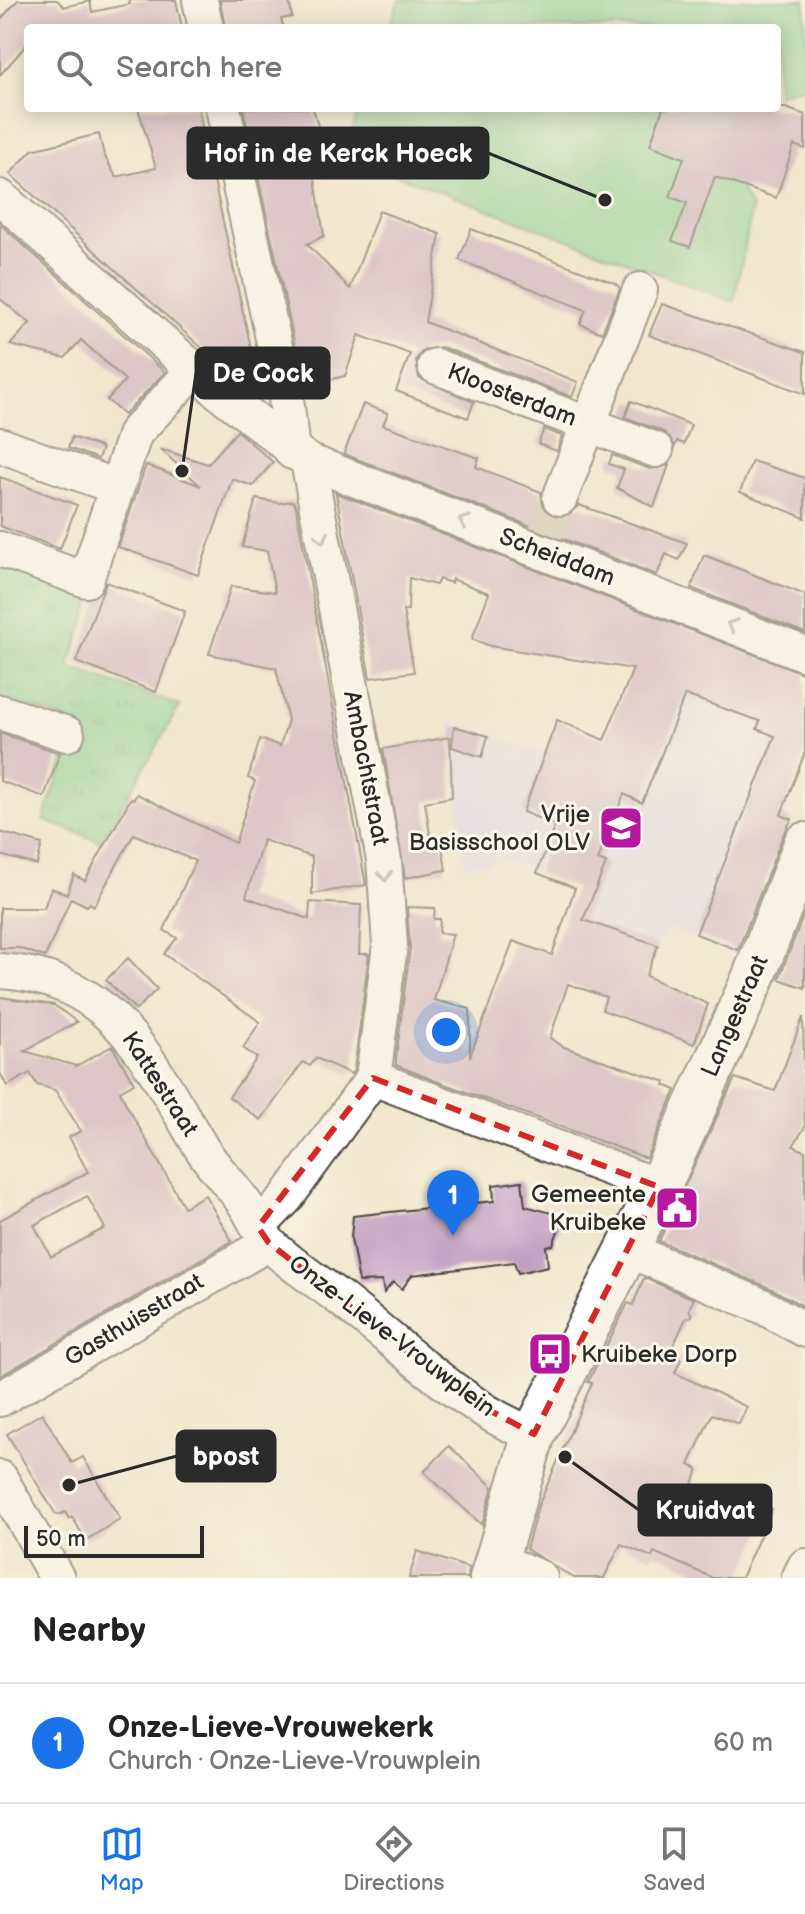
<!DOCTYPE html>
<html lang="en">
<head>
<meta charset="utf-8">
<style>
	body { margin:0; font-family:"Balsamiq Sans",sans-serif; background:#f2f2f2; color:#222 }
	.scale { position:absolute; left:24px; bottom:20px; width:180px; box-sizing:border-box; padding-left:8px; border:4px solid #2b2b2b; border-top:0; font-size:22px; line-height:28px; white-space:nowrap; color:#2b2b2b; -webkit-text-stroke:6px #fbf7ec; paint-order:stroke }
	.you { position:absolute; left:446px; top:1032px; width:28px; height:28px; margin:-20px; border:6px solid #fff; border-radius:50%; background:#1a73e8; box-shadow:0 0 0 12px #1a73e833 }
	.badge { display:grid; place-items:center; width:52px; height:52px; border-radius:50%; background:#1a73e8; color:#fff; font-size:26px; font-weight:700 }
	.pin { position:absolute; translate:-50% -66px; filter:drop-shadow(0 2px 4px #0008) }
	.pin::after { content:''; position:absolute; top:42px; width:28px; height:24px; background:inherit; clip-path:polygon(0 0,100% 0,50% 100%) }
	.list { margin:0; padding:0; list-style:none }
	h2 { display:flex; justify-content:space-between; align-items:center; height:104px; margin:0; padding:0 32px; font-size:34px }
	h2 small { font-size:26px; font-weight:400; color:#767676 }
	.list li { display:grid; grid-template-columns:52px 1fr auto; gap:24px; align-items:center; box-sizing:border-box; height:120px; padding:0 32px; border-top:2px solid #e0e0e0 }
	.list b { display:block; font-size:30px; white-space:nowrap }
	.list p { margin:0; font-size:26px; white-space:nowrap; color:#767676 }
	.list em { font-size:26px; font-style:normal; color:#767676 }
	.icon { flex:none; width:44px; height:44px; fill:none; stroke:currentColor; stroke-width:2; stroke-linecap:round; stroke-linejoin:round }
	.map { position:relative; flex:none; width:805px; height:1578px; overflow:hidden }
	.search { position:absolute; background:#fff; box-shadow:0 4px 20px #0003; left:24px; right:24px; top:24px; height:88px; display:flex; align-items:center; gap:20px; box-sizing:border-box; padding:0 28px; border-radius:8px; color:#767676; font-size:30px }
	.sheet { height:224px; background:#fff }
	nav { display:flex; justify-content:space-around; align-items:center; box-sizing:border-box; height:112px; border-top:2px solid #e0e0e0; background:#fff; font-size:22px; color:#767676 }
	nav a { display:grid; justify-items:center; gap:4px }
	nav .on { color:#1a73e8 }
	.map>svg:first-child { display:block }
	.built { fill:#dcd6f6 }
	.grass { fill:url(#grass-tufts); stroke:#567e5e; stroke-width:2 }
	.park { fill:#80d090; stroke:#567e5e; stroke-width:2 }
	.building { fill:#c19fc1; fill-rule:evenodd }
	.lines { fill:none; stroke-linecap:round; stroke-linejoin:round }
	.minor-tunnel { stroke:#c9c1ad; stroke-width:34; stroke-dasharray:34 17; stroke-linecap:butt }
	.minor-casing { stroke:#494743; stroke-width:38 }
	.major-casing { stroke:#494743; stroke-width:46 }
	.minor { stroke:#fff; stroke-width:34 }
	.major { stroke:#fff; stroke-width:42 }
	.oneway { stroke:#a0a0a0 }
	.marked { fill:none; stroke:#d62828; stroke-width:6; stroke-dasharray:16 10; stroke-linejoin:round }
	.labels { text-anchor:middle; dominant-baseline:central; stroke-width:6; stroke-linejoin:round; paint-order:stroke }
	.street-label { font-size:24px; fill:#2b2b2b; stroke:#fbf7ec }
	.poi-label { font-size:24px; fill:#2b2b2b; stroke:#fbf7ec; text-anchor:end }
	.leader { fill:none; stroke:#2b2b2b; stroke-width:3 }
	.callout-dot { fill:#2b2b2b; stroke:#fbf7ec; stroke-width:3 }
	.callout { fill:#2b2b2b; stroke:#2b2b2b; stroke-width:3 }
	.callout-label { font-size:26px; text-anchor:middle; font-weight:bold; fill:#fff }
</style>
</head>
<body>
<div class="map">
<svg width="805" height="1578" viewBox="0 0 805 1578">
	<defs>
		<pattern id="grass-tufts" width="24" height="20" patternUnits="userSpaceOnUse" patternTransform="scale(2)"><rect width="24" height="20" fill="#80d090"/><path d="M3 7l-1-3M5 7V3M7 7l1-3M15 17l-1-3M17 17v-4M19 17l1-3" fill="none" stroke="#69a976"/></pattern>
	</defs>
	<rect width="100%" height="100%" fill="#fbf7ec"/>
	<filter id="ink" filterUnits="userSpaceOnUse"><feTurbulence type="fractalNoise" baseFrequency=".0125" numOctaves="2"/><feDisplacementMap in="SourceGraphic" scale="16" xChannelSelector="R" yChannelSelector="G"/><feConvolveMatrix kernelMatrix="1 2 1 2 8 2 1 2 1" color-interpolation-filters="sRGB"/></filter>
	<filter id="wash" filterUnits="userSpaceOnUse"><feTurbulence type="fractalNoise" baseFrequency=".006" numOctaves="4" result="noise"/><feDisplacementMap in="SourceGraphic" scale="32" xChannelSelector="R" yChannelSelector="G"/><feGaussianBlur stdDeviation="1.8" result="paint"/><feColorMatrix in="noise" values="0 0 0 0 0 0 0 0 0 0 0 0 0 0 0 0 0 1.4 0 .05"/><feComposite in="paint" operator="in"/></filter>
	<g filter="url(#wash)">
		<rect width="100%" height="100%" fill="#f1e7cd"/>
		<path class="built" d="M643,645L805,707V757L739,956L669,928L658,945L566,915L575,888L504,860L465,866L449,720L544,754L557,720L604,739Z"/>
		<path class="grass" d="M0,559L95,592L69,667L180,706L101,842L43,820L77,724L0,697Z"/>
		<g class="park">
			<path d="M399,0H805V86L777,95V28H389Z"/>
			<path d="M360,108H767L741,190L752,209L734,302L343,155Z"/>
		</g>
		<g id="blocks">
			<g class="building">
				<path d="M18,0H57L64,7L90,1L92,12L130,4L129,0H176L182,28H28V43L0,75V20Z"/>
				<path d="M220,0H289L292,17L281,19L284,28H225Z"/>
				<path d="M138,108H198L254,362L225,369L10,174L32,150L99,134L104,155L116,177L156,168Z"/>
				<path d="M243,108H313L328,163L313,166L324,236L307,244L350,289L379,211L440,234L425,322L578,382L572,397L442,347L423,350L416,360L419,378L474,402L468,418L396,391L410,354L359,335L345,376L304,386Z"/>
				<path d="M663,108H786L805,115V149L794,145L776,198L715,177L690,247L672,241L687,203L670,197L684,158L650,145Z"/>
				<path d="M0,224L165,372L124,415L107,400L125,380L81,340L65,358L10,345L30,323L0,299Z"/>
				<path d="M471,229L615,283L620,288L602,333L580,324L586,310L459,260Z"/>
				<path d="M662,304L805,352V394L649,335Z"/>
				<path d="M631,401L691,425L684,444L677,441L675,446L664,432L625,417Z"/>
				<path d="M363,404L388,413L383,425L479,458L476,467L541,492L544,510L552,516L564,518L579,505L687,543L679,560L666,554L657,575L344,454Z"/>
				<path d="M544,429L562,436L557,451L538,444Z"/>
				<path d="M237,431L273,462L253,486L232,479L198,575L118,547L146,465L201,486L160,449L208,464Z"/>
				<path d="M72,437L102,448L98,459L68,448Z"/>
				<path d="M612,455L650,469L669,465L654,507L617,488L624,469L609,464Z"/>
				<path d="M752,461L805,478V518L740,492Z"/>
				<path d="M0,477L77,505L60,549L0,526Z"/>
				<path d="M336,493L805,674V752L781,815L792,819L783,835L738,950L696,934L775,736L757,729L760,721L685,695L642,803L624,794L598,860L606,863L583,920L658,945L646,976L708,1004L694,1044L602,1010L606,997L568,984L550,1038L564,1047L666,1082L664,1085L676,1090L646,1158L431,1079L396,1065V1058L410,948L407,907L435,908L434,919H440L439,933L453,934L434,1000L470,1009V1057L513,941L552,955L575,888L537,873L555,825L523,812L557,720L604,740L633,669L490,646L472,639L489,593L452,579L451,583L439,579L436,585L409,578L408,610H403L414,672L370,678Z"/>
				<path d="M256,499L279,503L293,501L296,507L366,885L312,894V857L263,840L246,897L309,919L310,902L361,905L359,954H369L354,1070L351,1074L316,1058L310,1066L303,1062L261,1120L229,1097L257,1058L243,1048L260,1022L164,954L177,938L164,930L195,861L134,834L94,906L90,903L87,906L71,898L45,957L19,948H0V908H44L51,888L67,894L74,875L85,881L131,798L134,799L137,794L235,843L255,781L248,778L260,739L280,746L288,720L276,668L209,654L231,586L275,592L267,551L242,547Z"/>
				<path d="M704,555L805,595V633L691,588Z"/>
				<path d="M106,582L185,611L156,692L76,662Z"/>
				<path d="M454,726L488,736L482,757L452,747Z"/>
				<path d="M0,733L60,753L44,797L0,781Z"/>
				<path d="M450,737L452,797L425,802L431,841L441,839L446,870L405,878L383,749Z"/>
				<path d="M0,832L42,844L37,865L0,855Z"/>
				<path d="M805,911V988L779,979Z"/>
				<path d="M128,958L157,989L136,1010L106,980Z"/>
				<path d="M0,997L54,1005L77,1022L24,1051L76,1066L112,1046L134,1083L120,1091L126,1104L184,1207L205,1195L232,1241L0,1376V1220L88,1172L69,1137L81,1131L55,1090L37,1085L30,1073L7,1086L0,1073ZM87,1196L105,1228L51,1257L34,1225Z"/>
				<path d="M803,1017L805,1127L793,1146L805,1151V1307L770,1288L659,1241L735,1078L775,1091Z"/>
				<path d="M522,1181L525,1206L552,1213L560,1225L553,1245L546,1246L548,1266L518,1273L514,1262L412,1275L402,1289L393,1282L384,1293L382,1281L359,1282L351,1238L353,1216L494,1201L493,1185Z"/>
				<path d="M644,1278L694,1299L689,1309L692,1316L686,1318L670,1353L681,1359L675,1373L747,1407L739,1424L712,1414L689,1465L698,1469L693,1484L734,1501L738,1494L772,1509L741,1578H713L654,1552L652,1557L621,1544L604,1578H574L526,1549L538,1506L592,1383L588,1382L628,1303L633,1305Z"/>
				<path d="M42,1413L72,1463L83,1457L120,1519L86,1540L72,1517L69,1519L65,1512L59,1515L55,1513L7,1434Z"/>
				<path d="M449,1446L493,1487L482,1525L424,1472Z"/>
				<path d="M417,1551L469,1568L468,1578H409Z"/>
			</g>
		</g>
	</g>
	<g filter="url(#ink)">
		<use href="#blocks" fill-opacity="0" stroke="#494743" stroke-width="2"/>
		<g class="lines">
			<path class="minor-tunnel" d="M545,535L560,498"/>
			<g class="minor-casing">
				<g id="minor">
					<path d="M200,0L206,28"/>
					<path d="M223,108L286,398L292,452"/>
					<path d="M0,197L219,392L308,461L805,654"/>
					<path d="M435,366L656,450"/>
					<path d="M0,445L116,487"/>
					<path d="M308,461L384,860L390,945L373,1078"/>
					<path d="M560,498L640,290"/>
					<path d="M0,549L86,580L135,433L194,370"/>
					<path d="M0,712L67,734"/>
					<path d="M0,971C113,977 148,1060 199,1144C212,1167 233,1185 247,1207C254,1218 260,1233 269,1243C289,1264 318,1281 341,1299C394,1340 472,1415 534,1434"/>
					<path d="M373,1078L659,1187"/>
					<path d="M258,1227L286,1198L373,1078"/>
					<path d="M626,1249L762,1306L805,1330"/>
					<path d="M0,1399L269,1243"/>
					<path d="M0,1478L57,1578"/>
					<path d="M497,1560L540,1578"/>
					<path d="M799,1578L805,1566"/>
				</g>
			</g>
			<g class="major-casing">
				<path id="major" d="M491,1578L534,1434L659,1187L753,979L805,844"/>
			</g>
			<use href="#minor" class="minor"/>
			<use href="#major" class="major"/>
		</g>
		<defs><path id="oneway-chevron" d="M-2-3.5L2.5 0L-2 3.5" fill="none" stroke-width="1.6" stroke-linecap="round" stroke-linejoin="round" transform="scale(2)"/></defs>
		<g class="oneway">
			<use href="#oneway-chevron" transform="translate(464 521) rotate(-159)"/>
			<use href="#oneway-chevron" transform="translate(322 538) rotate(79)"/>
			<use href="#oneway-chevron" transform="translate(732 625) rotate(-159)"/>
			<use href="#oneway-chevron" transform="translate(385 876) rotate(85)"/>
		</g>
	</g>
	<path d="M0 0H805V1578H0ZM373,1078L659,1187L534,1434L470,1400L269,1243L258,1227Z" fill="#f1e7cd" fill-opacity=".55" fill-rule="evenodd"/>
	<path class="marked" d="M373,1078L659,1187L534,1434L470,1400L269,1243L258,1227Z"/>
	<defs>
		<g id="school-square" transform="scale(2.3)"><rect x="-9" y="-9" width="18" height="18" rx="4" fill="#b5179e" stroke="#fbf7ec"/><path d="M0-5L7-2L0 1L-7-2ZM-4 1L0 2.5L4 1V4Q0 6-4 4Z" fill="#fff"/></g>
		<g id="civic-square" transform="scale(2.3)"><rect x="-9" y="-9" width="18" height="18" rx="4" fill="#b5179e" stroke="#fbf7ec"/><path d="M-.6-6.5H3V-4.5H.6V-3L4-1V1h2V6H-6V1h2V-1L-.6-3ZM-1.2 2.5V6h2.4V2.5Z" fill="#fff"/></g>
		<g id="bus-square" transform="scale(2.3)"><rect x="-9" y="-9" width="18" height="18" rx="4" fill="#b5179e" stroke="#fbf7ec"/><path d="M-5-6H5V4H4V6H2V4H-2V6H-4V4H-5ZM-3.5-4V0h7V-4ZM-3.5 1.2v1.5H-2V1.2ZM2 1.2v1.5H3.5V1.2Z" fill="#fff"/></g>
	</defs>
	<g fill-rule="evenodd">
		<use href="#school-square" x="621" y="828"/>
		<use href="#civic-square" x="677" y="1208"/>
		<use href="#bus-square" x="550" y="1354"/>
	</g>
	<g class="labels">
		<g class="street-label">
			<text transform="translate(512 395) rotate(21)">Kloosterdam</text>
			<text transform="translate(557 557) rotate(21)">Scheiddam</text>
			<text transform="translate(366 768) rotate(79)">Ambachtstraat</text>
			<text transform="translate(735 1016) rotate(-66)">Langestraat</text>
			<text transform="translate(160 1084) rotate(57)">Kattestraat</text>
			<text transform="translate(134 1320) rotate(-31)">Gasthuisstraat</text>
			<text transform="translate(392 1336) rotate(37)">Onze-Lieve-Vrouwplein</text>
		</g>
		<g class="poi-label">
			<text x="590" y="814">Vrije<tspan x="590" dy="28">Basisschool OLV</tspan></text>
			<text x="646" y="1194">Gemeente<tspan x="646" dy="28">Kruibeke</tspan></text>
			<text x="581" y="1354" text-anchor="start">Kruibeke Dorp</text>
		</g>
	</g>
	<path class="leader" d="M605 200L488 153M182 471L196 373M69 1485L177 1456M565 1457L639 1510"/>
	<g class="callout-dot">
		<circle cx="605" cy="200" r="8"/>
		<circle cx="182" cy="471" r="8"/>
		<circle cx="69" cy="1485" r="8"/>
		<circle cx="565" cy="1457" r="8"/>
	</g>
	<g class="callout">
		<rect x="188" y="128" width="300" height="50" rx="8"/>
		<rect x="196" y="348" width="133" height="50" rx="8"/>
		<rect x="177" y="1431" width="98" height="50" rx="8"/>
		<rect x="639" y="1485" width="132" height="50" rx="8"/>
	</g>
	<g class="callout-label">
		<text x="338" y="162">Hof in de Kerck Hoeck</text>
		<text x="263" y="382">De Cock</text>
		<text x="226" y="1465">bpost</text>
		<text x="705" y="1519">Kruidvat</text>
	</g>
</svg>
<div class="scale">50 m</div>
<div class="you"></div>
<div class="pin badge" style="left:453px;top:1236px">1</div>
<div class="search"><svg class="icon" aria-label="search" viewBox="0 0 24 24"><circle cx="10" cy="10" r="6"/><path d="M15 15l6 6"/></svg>Search here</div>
</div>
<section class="sheet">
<h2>Nearby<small></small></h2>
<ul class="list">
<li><span class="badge">1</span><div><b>Onze-Lieve-Vrouwekerk</b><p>Church · Onze-Lieve-Vrouwplein</p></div><em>60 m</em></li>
</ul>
</section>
<nav>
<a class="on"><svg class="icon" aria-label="map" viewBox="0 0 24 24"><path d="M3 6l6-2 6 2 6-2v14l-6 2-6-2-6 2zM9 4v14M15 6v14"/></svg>Map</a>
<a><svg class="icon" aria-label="directions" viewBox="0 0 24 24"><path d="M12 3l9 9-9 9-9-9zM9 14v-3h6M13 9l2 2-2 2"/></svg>Directions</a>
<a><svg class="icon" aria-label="saved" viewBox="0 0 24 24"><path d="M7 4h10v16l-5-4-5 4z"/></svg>Saved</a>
</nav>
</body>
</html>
